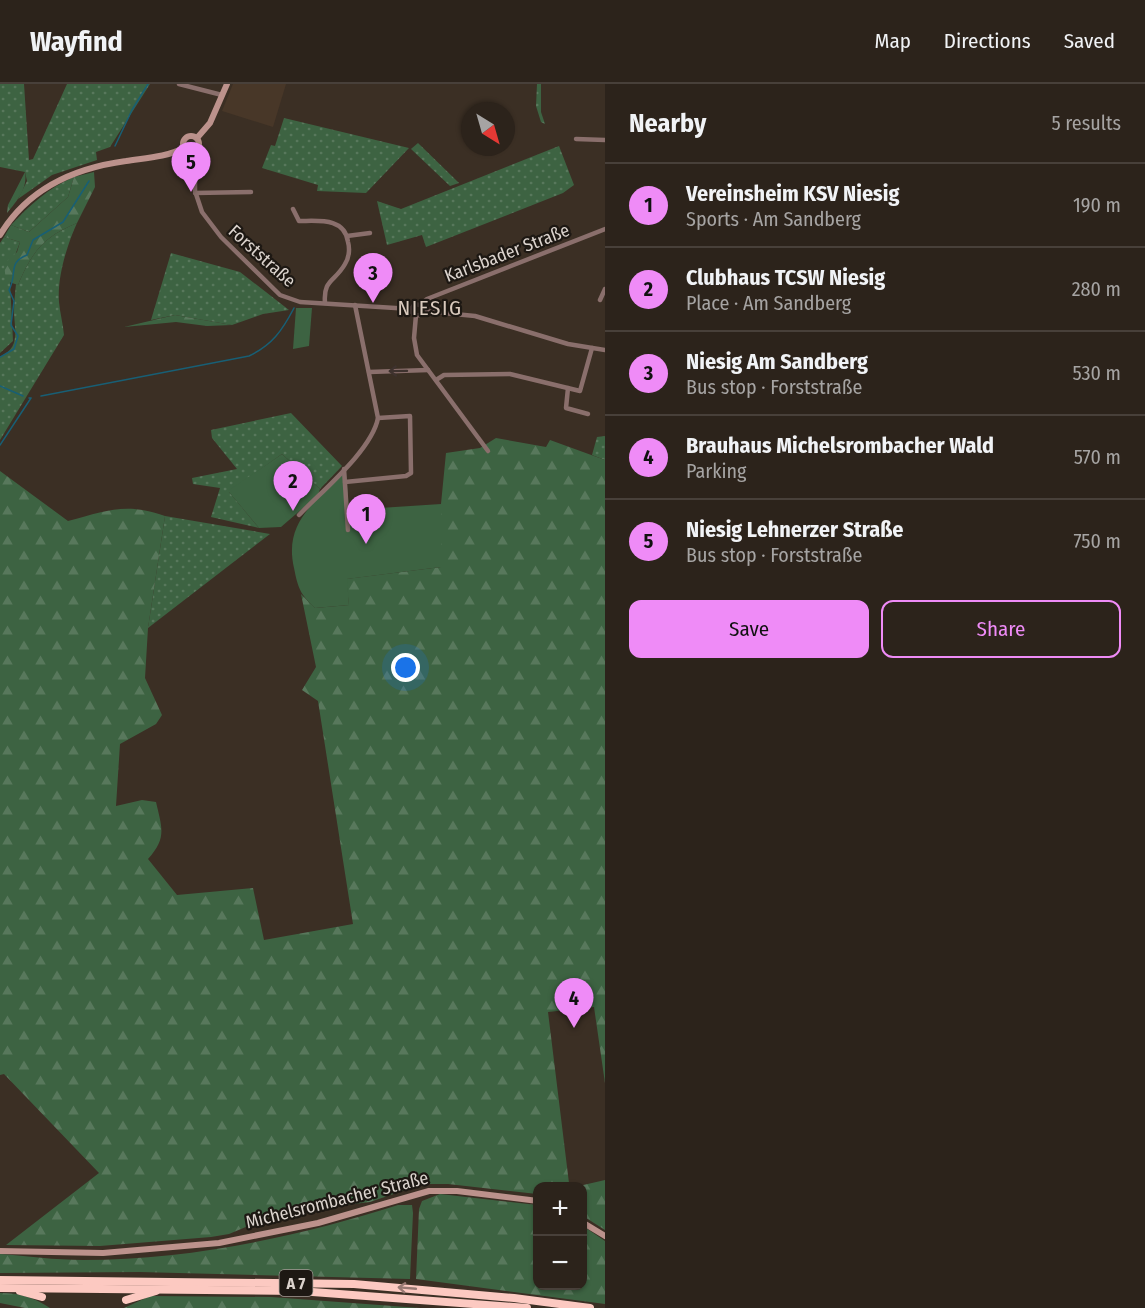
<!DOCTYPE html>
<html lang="en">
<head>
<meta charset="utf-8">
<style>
	body { margin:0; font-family:"Fira Sans Condensed",sans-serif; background:#382f28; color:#f1f3f6 }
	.controls { position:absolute; right:18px; bottom:18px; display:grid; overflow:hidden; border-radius:12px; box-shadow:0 2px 4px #0004 }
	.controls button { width:54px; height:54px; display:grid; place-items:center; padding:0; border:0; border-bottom:2px solid #48403a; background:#2c231b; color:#f1f3f6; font:30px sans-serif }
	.compass { position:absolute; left:461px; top:18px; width:54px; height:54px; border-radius:50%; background:#2c231b; box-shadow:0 2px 4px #0004; rotate:143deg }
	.you { position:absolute; left:406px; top:584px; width:21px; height:21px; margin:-15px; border:4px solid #fff; border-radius:50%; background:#1a73e8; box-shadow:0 0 0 9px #1a73e833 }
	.badge { display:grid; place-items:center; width:39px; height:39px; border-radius:50%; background:#ef8bf7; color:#111; font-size:20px; font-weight:700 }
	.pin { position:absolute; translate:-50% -50px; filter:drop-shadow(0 2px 3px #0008) }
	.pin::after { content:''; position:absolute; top:32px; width:21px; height:18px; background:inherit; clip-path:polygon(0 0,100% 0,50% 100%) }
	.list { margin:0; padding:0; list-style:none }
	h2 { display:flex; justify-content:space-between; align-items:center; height:78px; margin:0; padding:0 24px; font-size:26px }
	h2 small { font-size:20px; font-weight:400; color:#a6a4a3 }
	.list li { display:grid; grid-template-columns:39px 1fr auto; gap:18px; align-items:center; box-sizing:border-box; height:84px; padding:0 24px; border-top:2px solid #48403a }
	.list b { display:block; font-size:22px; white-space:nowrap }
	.list p { margin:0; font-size:20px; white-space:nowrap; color:#a6a4a3 }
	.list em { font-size:20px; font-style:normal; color:#a6a4a3 }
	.actions { display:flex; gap:12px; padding:18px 24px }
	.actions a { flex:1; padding:14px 0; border:2px solid #ef8bf7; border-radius:12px; text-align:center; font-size:21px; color:#ef8bf7 }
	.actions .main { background:#ef8bf7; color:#111 }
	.map { position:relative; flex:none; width:605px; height:1224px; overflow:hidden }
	header { display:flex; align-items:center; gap:36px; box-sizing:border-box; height:84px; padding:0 30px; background:#2c231b; border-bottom:2px solid #48403a }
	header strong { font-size:28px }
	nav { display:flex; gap:33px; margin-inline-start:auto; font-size:21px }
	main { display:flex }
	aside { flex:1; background:#2c231b }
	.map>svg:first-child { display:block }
	.built { fill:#483728 }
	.grass { fill:url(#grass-dots) }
	.forest { fill:url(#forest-firs) }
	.green { fill:#3d6342 }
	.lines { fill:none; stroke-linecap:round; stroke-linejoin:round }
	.stream { stroke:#185f75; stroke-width:1.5 }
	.street { stroke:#8a6f6c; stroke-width:4.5 }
	.secondary { stroke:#bc928c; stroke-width:6 }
	.highway { stroke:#fcc9c1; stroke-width:8 }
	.oneway { stroke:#3e322e }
	.oneway2 { stroke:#987973 }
	.labels { text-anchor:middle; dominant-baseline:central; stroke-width:4.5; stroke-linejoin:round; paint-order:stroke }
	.shield { fill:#1d1813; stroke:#a29b95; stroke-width:1.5 }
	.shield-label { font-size:16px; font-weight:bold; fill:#dbd3cd }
	.street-label { font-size:18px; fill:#dbd3cd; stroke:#1d1813 }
	.quarter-label { font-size:21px; letter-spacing:1.5px; fill:#d9cabd; stroke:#1d1813 }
</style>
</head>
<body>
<header>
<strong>Wayfind</strong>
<nav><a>Map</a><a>Directions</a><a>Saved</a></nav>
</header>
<main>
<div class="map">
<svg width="605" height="1224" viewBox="0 0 605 1224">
	<defs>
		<pattern id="grass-dots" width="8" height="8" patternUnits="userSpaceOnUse" patternTransform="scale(1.5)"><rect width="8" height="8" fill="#3d6342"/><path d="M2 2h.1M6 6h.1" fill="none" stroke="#58785c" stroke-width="1.8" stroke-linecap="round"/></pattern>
		<pattern id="forest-firs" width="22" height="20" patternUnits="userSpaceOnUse" patternTransform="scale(1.5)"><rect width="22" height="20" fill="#3d6342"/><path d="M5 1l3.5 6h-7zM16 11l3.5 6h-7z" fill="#58785c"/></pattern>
	</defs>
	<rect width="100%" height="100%" fill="#3b2f24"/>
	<path class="built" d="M233,0H286L273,43L222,27Z"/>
	<g class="grass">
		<path d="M0,0H24L29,76L33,75L67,0H150L110,63L96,68L97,76L52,91L18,115L27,97L25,88L0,83Z"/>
		<path d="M537,0H541V28L545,40L541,38L536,22Z"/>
		<path d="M284,34L409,64L366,109L317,107L318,101L262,84L271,61L275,62Z"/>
		<path d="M418,59L459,99L450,102L411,65Z"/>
		<path d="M559,62L574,101L563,109L426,163L422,151L387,161L377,117L401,125Z"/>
		<path d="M74,93L68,113L29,148L11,141C30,121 48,104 74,93Z"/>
		<path d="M77,139C67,161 57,193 59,218C60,229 63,240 64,251L0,356V273C20,264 15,248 14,229C14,219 15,210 16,200L18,201C32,168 43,153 77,139Z"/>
		<path d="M4,153L20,158L6,196L10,198L13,257L0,269V159Z"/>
		<path d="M171,169L240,188L289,226L263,230L232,241L175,231L151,236Z"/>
		<path d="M291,329L342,382L320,405L282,370L229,408L259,444L211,433L220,404L193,400L192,394L237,385L212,354L211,346Z"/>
		<path d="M605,352V376L592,371L597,353Z"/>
		<path d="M165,432L270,450L148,544Z"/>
	</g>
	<g class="forest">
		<path d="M25,88C28,104 17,117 7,129L8,121Z"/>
		<path d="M94,88L95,103L77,139C43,153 32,168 18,201L6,197L4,180L17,168L20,158L4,153L11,141L29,148L68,113L74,93Z"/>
		<path d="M175,231L232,241L207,242L176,238L124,243Z"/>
		<path d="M496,354L546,363L550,356L605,376V999L594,923L548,928L569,1099L565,1102H538L537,1110L448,1100H423L370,1118L279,1129L229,1150L211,1153L100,1162L6,1161L99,1089L4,990L0,991V387L68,437C106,427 126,418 165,432L148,544L145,594L162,631L156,640L120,660L116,722L142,716L156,718C162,744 167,754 148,775L177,811L253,804L264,856L353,840L318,617L302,606L316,583L301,510L315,524L349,521L346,495L441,483V420L446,369L480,364Z"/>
		<path d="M605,1096V1146L583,1132L582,1102H579Z"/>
		<path d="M440,1110L537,1121L538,1202H582L583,1142L605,1157V1220L416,1195L419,1125L422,1117Z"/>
		<path d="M398,1121H412L413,1129L410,1195L140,1188L0,1189V1170C27,1172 55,1176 83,1176C190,1176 297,1153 398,1121Z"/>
		<path d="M0,1209C20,1209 33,1213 50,1224H25L0,1219Z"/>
		<path d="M150,1212L271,1213L420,1224H124Z"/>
	</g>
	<g class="green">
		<path d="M296,224H312L309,262L293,265Z"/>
		<path d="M282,370L320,405L318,411L281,443L259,444L228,407Z"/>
		<path d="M346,388L349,426L441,420V483L347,495L349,521L315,524C300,510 298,504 294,484C284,440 312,422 338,392Z"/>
	</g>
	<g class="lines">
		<g class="stream">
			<path d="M115,62L132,26L148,0"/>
			<path d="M0,273L14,265L18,252L11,241L14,217L9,206C18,189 7,179 27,171L33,156L63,138L89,97"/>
			<path d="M0,302L23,312"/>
			<path d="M41,312L249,272C272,261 282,247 294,224"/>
			<path d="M0,361L31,314H29"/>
		</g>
		<g class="street">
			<path d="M179,0L222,11"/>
			<path d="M576,55L605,56"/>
			<path d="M195,68V107L202,128L221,153L280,211L300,218L411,225"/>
			<path d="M195,109L251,108"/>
			<path d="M293,125L299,137C318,137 345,133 348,158C350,165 349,174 345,180C335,198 323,195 325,219"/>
			<path d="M347,152L370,149"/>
			<path d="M600,216L605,205"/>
			<circle cx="417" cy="226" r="5.5"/>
			<path d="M420,221L427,215L605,145"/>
			<path d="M423,227L475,232L568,260L605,266"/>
			<path d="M416,231L414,254L417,271L488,367"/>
			<path d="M369,288L428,286"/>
			<path d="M436,296L444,291L510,290L580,307L592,264"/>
			<path d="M568,304L566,324L588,330"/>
			<path d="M344,385L348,446"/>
			<path d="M345,398L406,392L411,389L410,332L378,334"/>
			<path d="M299,431C322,407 372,366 378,334L355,221"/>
		</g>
		<g class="secondary">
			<circle cx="191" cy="60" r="8"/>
			<path d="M197,54L210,39L227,0"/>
			<path d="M0,151C28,104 74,84 126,77C145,74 167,73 184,64"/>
			<path d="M582,1138L605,1152"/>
			<path d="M0,1167L103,1169L219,1159L318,1139L429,1107H457L538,1117"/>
		</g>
		<g class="highway">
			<path d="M0,1196L354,1200L514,1214L590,1224"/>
			<path d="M0,1204L299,1207L527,1224"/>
			<path d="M20,1207L42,1213"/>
			<path d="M126,1216L156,1207"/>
		</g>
	</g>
	<defs><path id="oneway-shaft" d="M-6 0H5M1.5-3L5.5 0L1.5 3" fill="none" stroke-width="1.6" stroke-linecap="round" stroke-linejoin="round" transform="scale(1.5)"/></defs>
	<use class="oneway" href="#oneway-shaft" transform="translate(398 287) rotate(179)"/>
	<use class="oneway2" href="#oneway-shaft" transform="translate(407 1204) rotate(-175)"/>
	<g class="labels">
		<rect class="shield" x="279.5" y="1186" width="33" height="26" rx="4.5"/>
		<g class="shield-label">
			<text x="296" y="1199">A 7</text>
		</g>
		<g class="street-label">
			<text transform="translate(507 169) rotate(-21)">Karlsbader Straße</text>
			<text transform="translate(262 172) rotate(42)">Forststraße</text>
			<text transform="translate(337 1116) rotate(-14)">Michelsrombacher Straße</text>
		</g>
		<g class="quarter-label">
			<text x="430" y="224">NIESIG</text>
		</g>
	</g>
</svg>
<div class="controls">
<button>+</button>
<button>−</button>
</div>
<svg class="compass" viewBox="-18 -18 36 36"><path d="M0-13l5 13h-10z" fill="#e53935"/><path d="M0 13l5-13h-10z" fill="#a6a4a3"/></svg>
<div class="you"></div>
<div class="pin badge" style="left:366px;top:460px">1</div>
<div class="pin badge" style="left:293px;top:427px">2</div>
<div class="pin badge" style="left:373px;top:219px">3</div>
<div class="pin badge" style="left:574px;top:944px">4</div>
<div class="pin badge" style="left:191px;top:108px">5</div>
</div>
<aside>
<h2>Nearby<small>5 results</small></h2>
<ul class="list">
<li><span class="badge">1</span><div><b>Vereinsheim KSV Niesig</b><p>Sports · Am Sandberg</p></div><em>190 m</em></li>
<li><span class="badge">2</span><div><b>Clubhaus TCSW Niesig</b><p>Place · Am Sandberg</p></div><em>280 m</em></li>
<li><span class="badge">3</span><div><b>Niesig Am Sandberg</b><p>Bus stop · Forststraße</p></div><em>530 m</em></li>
<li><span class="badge">4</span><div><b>Brauhaus Michelsrombacher Wald</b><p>Parking</p></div><em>570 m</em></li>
<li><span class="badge">5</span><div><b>Niesig Lehnerzer Straße</b><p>Bus stop · Forststraße</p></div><em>750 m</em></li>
</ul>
<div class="actions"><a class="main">Save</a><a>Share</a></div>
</aside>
</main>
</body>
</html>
